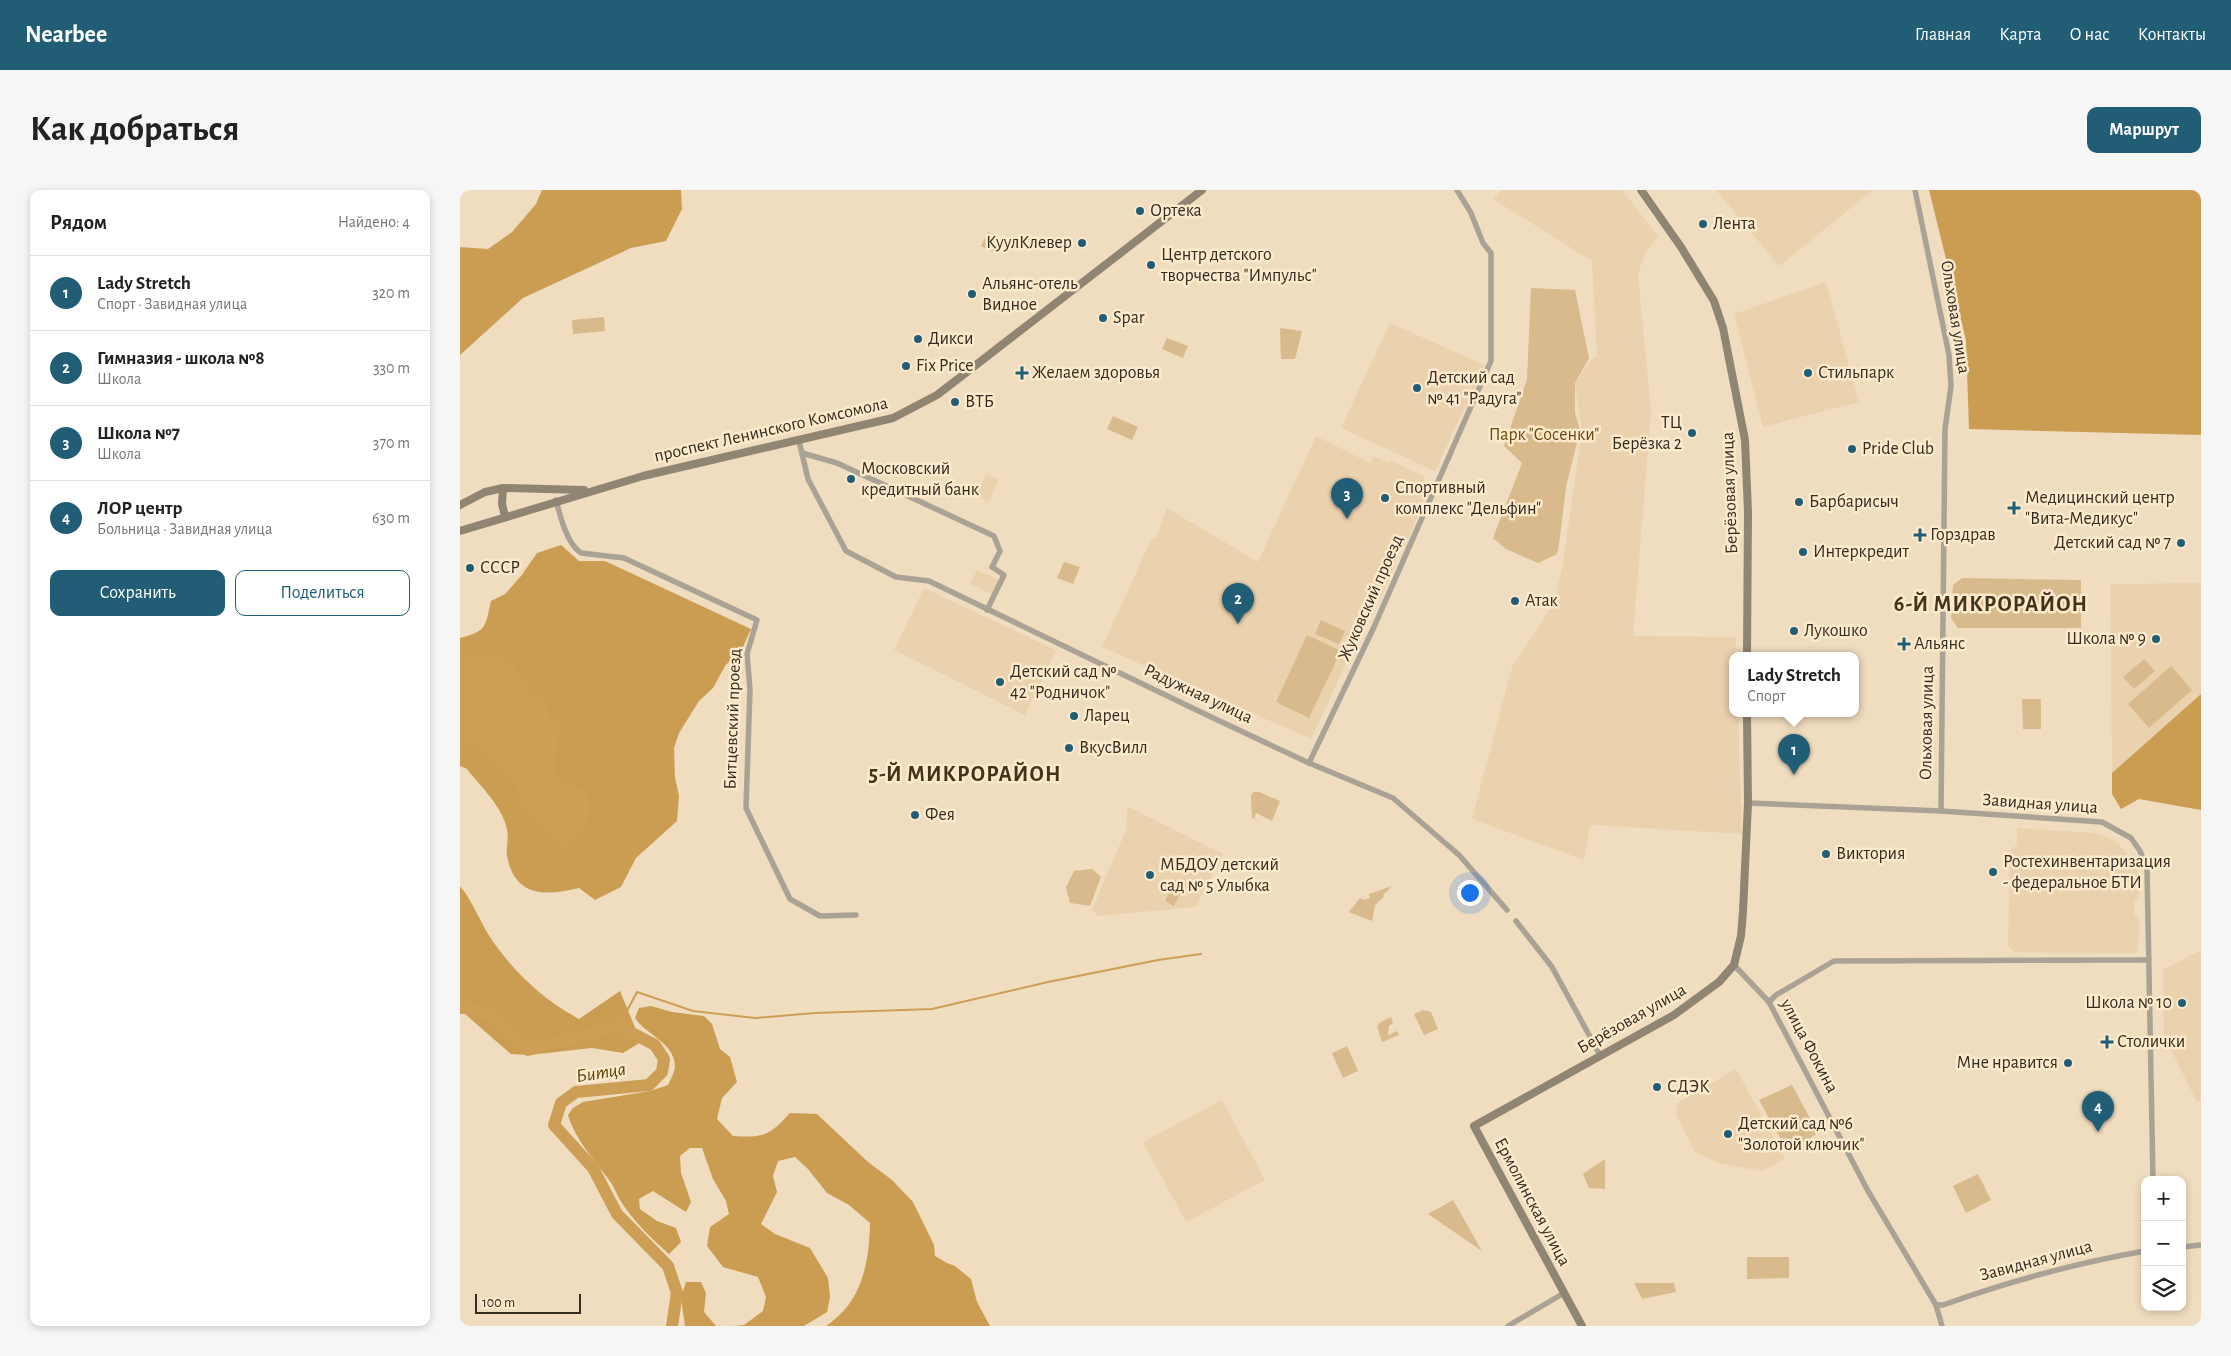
<!DOCTYPE html>
<html lang="ru">
<head>
<meta charset="utf-8">
<style>
	body { margin:0; font-family:"Alegreya Sans",sans-serif; background:#f6f6f6; color:#222 }
	.controls { position:absolute; right:15px; bottom:15px; display:grid; overflow:hidden; border-radius:10px; box-shadow:0 2px 8px #0003 }
	.controls button { width:45px; height:45px; display:grid; place-items:center; padding:0; border:0; border-bottom:1px solid #e0e0e0; background:#fff; color:#222; font:25px sans-serif }
	.scale { position:absolute; left:15px; bottom:12px; width:106px; box-sizing:border-box; padding-left:5px; border:2px solid #342c21; border-top:0; font-size:14px; line-height:18px; white-space:nowrap; color:#342c21; -webkit-text-stroke:4px #fde9cc; paint-order:stroke }
	.you { position:absolute; left:1009px; top:702px; width:18px; height:18px; margin:-12px; border:4px solid #fff; border-radius:50%; background:#1a73e8; box-shadow:0 0 0 8px #1a73e833 }
	.badge { display:grid; place-items:center; width:32px; height:32px; border-radius:50%; background:#215e75; color:#fff; font-size:16px; font-weight:700 }
	.pin { position:absolute; translate:-50% -41px; filter:drop-shadow(0 1px 2px #0008) }
	.pin::after { content:''; position:absolute; top:26px; width:18px; height:15px; background:inherit; clip-path:polygon(0 0,100% 0,50% 100%) }
	.popup { position:absolute; left:1269px; top:462px; width:130px; height:65px; box-sizing:border-box; display:grid; place-content:center; border-radius:10px; background:#fff; filter:drop-shadow(0 1px 4px #0005); font-size:16px; white-space:nowrap; color:#767676 }
	.popup b { font-size:19px; color:#222 }
	.popup::after { content:''; position:absolute; left:50%; top:100%; margin-left:-10px; border:10px solid transparent; border-top-color:#fff }
	.list { margin:0; padding:0; list-style:none }
	h2 { display:flex; justify-content:space-between; align-items:center; height:65px; margin:0; padding:0 20px; font-size:21px }
	h2 small { font-size:16px; font-weight:400; color:#767676 }
	.list li { display:grid; grid-template-columns:32px 1fr auto; gap:15px; align-items:center; box-sizing:border-box; height:75px; padding:0 20px; border-top:1px solid #e0e0e0 }
	.list b { display:block; font-size:19px; white-space:nowrap }
	.list p { margin:0; font-size:16px; white-space:nowrap; color:#767676 }
	.list em { font-size:16px; font-style:normal; color:#767676 }
	.actions { display:flex; gap:10px; padding:15px 20px }
	.actions a { flex:1; padding:11px 0; border:1px solid #215e75; border-radius:10px; text-align:center; font-size:18px; color:#215e75 }
	.actions .main { background:#215e75; color:#fff }
	.icon { flex:none; width:28px; height:28px; fill:none; stroke:currentColor; stroke-width:2; stroke-linecap:round; stroke-linejoin:round }
	.map { position:relative; flex:none; width:1741px; height:1136px; overflow:hidden; border-radius:10px }
	header { display:flex; align-items:center; gap:30px; box-sizing:border-box; height:70px; padding:0 25px; background:#215e75; color:#fff }
	header strong { font-size:24px }
	nav { display:flex; gap:28px; margin-inline-start:auto; font-size:18px }
	.intro { display:flex; align-items:center; justify-content:space-between; box-sizing:border-box; height:120px; padding:0 30px }
	h1 { margin:0; font-size:35px }
	.button { padding:12px 22px; border-radius:10px; background:#215e75; color:#fff; font-size:18px; font-weight:700 }
	main { display:flex; gap:30px; padding:0 30px }
	aside { flex:1; background:#fff; border-radius:10px; box-shadow:0 2px 8px #0003 }
	.map>svg:first-child { display:block }
	.built { fill:#ebd2af }
	.green { fill:#d8ba8d }
	.forest { fill:#cb9d53 }
	.water { fill:#cd9e55 }
	.lines { fill:none; stroke-linecap:round; stroke-linejoin:round }
	.stream { stroke:#cd9e55; stroke-width:2 }
	.river { stroke:#cd9e55; stroke-width:12 }
	.street { stroke:#aaa295; stroke-width:5.5 }
	.secondary { stroke:#908472; stroke-width:8 }
	.poi-dot { fill:#215e75; stroke:#fde9cc; stroke-width:2 }
	.labels { text-anchor:middle; dominant-baseline:central; stroke-width:5; stroke-linejoin:round; paint-order:stroke }
	.poi-label { font-size:18px; fill:#342c21; stroke:#fde9cc; text-anchor:start }
	.street-label { font-size:18px; fill:#342c21; stroke:#fde9cc }
	.park-label { font-size:18px; fill:#6a4a11; stroke:#fde9cc }
	.water-label { font-size:19px; font-style:italic; fill:#5e3f01; stroke:#fde9cc }
	.district-label { font-size:22px; font-weight:bold; letter-spacing:1px; fill:#43331a; stroke:#fde9cc }
</style>
</head>
<body>
<header>
<strong>Nearbee</strong>
<nav><a>Главная</a><a>Карта</a><a>О нас</a><a>Контакты</a></nav>
</header>
<div class="intro"><h1>Как добраться</h1><a class="button">Маршрут</a></div>
<main>
<aside>
<h2>Рядом<small>Найдено: 4</small></h2>
<ul class="list">
<li><span class="badge">1</span><div><b>Lady Stretch</b><p>Спорт · Завидная улица</p></div><em>320 m</em></li>
<li><span class="badge">2</span><div><b>Гимназия - школа №8</b><p>Школа</p></div><em>330 m</em></li>
<li><span class="badge">3</span><div><b>Школа №7</b><p>Школа</p></div><em>370 m</em></li>
<li><span class="badge">4</span><div><b>ЛОР центр</b><p>Больница · Завидная улица</p></div><em>630 m</em></li>
</ul>
<div class="actions"><a class="main">Сохранить</a><a>Поделиться</a></div>
</aside>
<div class="map">
<svg width="1741" height="1136" viewBox="0 0 1741 1136">
	<rect width="100%" height="100%" fill="#f0dcbf"/>
	<g class="built">
		<path d="M1042,0H1162L1198,46L1185,63L1178,85L1191,221L1173,446L1276,447V466H1273V524H1278L1282,644L1130,635L1124,670L1012,629L1052,477L1094,413L1102,379L1122,241L1115,194L1130,171L1137,166L1132,71L1033,9Z"/>
		<path d="M1256,0H1413L1319,76Z"/>
		<path d="M1366,92L1399,212L1303,237L1274,124Z"/>
		<path d="M930,133L1025,175L975,281L881,238Z"/>
		<path d="M856,246L910,273L914,266L928,273L930,270L963,286L968,300L945,357L940,360L936,367V372L921,408L915,411L851,549L642,457L691,350L696,348L707,318L798,372Z"/>
		<path d="M526,284L539,289L529,312L516,306Z"/>
		<path d="M517,380L539,390L532,404L510,394Z"/>
		<path d="M1741,393V504L1652,583L1650,394Z"/>
		<path d="M464,398L596,460L565,525L434,460Z"/>
		<path d="M667,616L763,664L736,717L638,726L632,720L666,640Z"/>
		<path d="M1557,638L1635,643L1644,646L1657,652L1673,672L1679,687V708L1674,712V724L1679,728L1678,761L1675,763L1555,762L1548,756L1550,660L1557,655Z"/>
		<path d="M1741,760V910L1737,912L1704,846L1703,780Z"/>
		<path d="M1276,879L1325,969L1302,981L1261,974L1235,962L1216,925L1217,913Z"/>
		<path d="M762,910L805,990L726,1032L683,952Z"/>
	</g>
	<g class="green">
		<path d="M528,42L543,50L536,63L521,56Z"/>
		<path d="M1071,98L1115,100L1129,168L1115,193V223L1120,240L1106,297L1099,355L1097,364L1078,373L1046,359L1033,348L1062,273L1044,256L1067,189Z"/>
		<path d="M144,127L145,141L113,144L112,130Z"/>
		<path d="M820,138L842,141L835,169H821Z"/>
		<path d="M707,148L728,156L723,168L702,159Z"/>
		<path d="M653,226L678,237L672,250L647,239Z"/>
		<path d="M604,372L620,377L613,394L597,388Z"/>
		<path d="M1502,388L1621,390V438H1498L1491,428L1493,395Z"/>
		<path d="M861,430L885,441L879,454L855,444Z"/>
		<path d="M847,445L881,461L849,528L816,512Z"/>
		<path d="M1684,469L1695,481L1674,499L1663,487Z"/>
		<path d="M1711,476L1732,500L1689,538L1668,514Z"/>
		<path d="M1562,509H1581V539H1563Z"/>
		<path d="M793,602H799L820,611L812,631L796,623L794,629L792,628L791,606Z"/>
		<path d="M632,679L641,687L630,716L610,713L606,697L614,681Z"/>
		<path d="M715,690L725,694L714,716L705,711Z"/>
		<path d="M932,696L923,705L924,707L915,715L912,731L889,722L900,708L904,710L910,708L909,704Z"/>
		<path d="M963,820L971,822L978,839L964,845L954,824Z"/>
		<path d="M931,827L933,833L929,836L928,843L929,845L937,841L939,845L922,852L917,836L921,832Z"/>
		<path d="M887,856L898,881L883,888L872,863Z"/>
		<path d="M1332,895L1358,943L1328,962L1299,910Z"/>
		<path d="M1145,969V999L1129,998L1123,984Z"/>
		<path d="M1518,984L1531,1010L1506,1023L1493,996Z"/>
		<path d="M993,1010L1022,1061L968,1024Z"/>
		<path d="M1287,1067H1329V1088L1287,1089Z"/>
		<path d="M1174,1093H1214L1216,1102L1182,1109Z"/>
	</g>
	<g class="forest">
		<path d="M82,0H221L222,19L206,51L171,58L63,108L0,165V57L28,59L52,42L76,14Z"/>
		<path d="M1469,0H1741V245L1509,239L1506,150Z"/>
		<path d="M101,355L119,371H145L291,439L283,457L265,476L253,498L239,511L219,543L214,558L215,587L219,606L217,631L176,668L161,697L135,710L119,698C86,706 55,708 47,666C46,658 49,648 47,639C42,616 21,597 7,579L0,576V448C27,441 25,437 31,411L45,404L61,386L77,363Z"/>
		<path d="M1741,504V620L1679,609L1661,619L1652,604V583Z"/>
		<path d="M0,696C14,713 21,735 34,753C56,784 85,811 119,829L160,801L181,852L163,863L132,858L69,865L51,864L5,824H0Z"/>
		<path d="M191,816L212,822L244,826L252,834L260,859L270,867L277,892L262,908L257,929L273,946C303,948 309,946 330,923L357,924L408,972L432,990L453,1012L474,1055L475,1066L487,1073L495,1076L511,1089L517,1112L530,1136H366C402,1112 409,1074 410,1033L389,1015L367,1003L348,979L335,967L318,971L313,986L317,1002L301,1034L315,1044L350,1058L368,1088L370,1107L367,1122L344,1136H274L284,1135L303,1121L306,1107L298,1087L263,1077L247,1056L250,1037L269,1024L266,1011L253,989L242,958H230L220,966L221,983L231,1012L226,1022L193,1001L179,1009L180,1019L197,1031L216,1038L221,1052L209,1064C191,1048 173,1031 160,1010C156,1003 154,996 149,990C134,969 116,951 108,925L113,918L123,912L190,901L208,895C210,890 215,882 215,876C214,852 186,845 175,828L179,818Z"/>
		<path d="M226,1092H241L246,1103L244,1122L256,1136H225L221,1108Z"/>
	</g>
	<path class="water" d="M13,466L36,467L53,473L72,503L86,512L89,530L99,529L94,582L109,595L126,600C138,635 120,635 103,661L73,628L56,605V593C39,574 24,557 0,547V471Z"/>
	<g class="lines">
		<g class="stream">
			<path d="M0,106L10,105L48,82L71,75"/>
			<path d="M159,836L177,802L233,821L295,828L355,823L472,819L588,792L698,770L741,764"/>
		</g>
		<path class="river" d="M0,815L38,828L68,860L159,836L195,855L204,869L202,882L189,895L116,902L101,913L94,935L133,978L157,1024L208,1076L217,1103L212,1136"/>
		<g class="street">
			<path d="M1455,0L1489,165L1491,196L1485,239L1481,621"/>
			<path d="M339,251L348,289L386,361L436,387L469,391L749,526L849,573L933,608L999,665L1047,720"/>
			<path d="M342,263L377,273L534,346L540,361L532,377L544,385L527,420"/>
			<path d="M96,310C100,326 107,354 121,363L164,368L297,430L287,464L290,499L286,618L330,709L360,726L396,725"/>
			<path d="M849,573L914,437L1031,171V63L1023,53L1011,23L997,0"/>
			<path d="M1288,613L1481,621L1642,632L1671,648L1680,661L1687,678L1693,990"/>
			<path d="M1056,731L1092,777L1140,865"/>
			<path d="M1274,775L1309,812L1408,1001L1476,1115L1482,1136"/>
			<path d="M1309,812L1316,805L1374,771L1689,770"/>
			<path d="M1722,1057L1741,1055"/>
			<path d="M1476,1115H1483C1550,1091 1616,1073 1685,1061"/>
			<path d="M1048,1136L1104,1103"/>
		</g>
		<g class="secondary">
			<path d="M1181,0L1221,57L1254,111L1263,138L1285,250L1288,322L1287,466"/>
			<path d="M43,298L42,314L45,326"/>
			<path d="M0,315L25,302L43,298L124,300"/>
			<path d="M0,341L183,286L433,228L477,205L503,185L742,0"/>
			<path d="M1122,1136L1014,936L1214,825L1259,792L1274,775L1281,746L1283,721L1288,613L1287,524"/>
		</g>
	</g>
	<g class="poi-dot">
		<circle cx="680" cy="21" r="5"/>
		<circle cx="1243" cy="34" r="5"/>
		<circle cx="622" cy="53" r="5"/>
		<circle cx="691" cy="75" r="5"/>
		<circle cx="512" cy="104" r="5"/>
		<circle cx="643" cy="128" r="5"/>
		<circle cx="458" cy="149" r="5"/>
		<circle cx="446" cy="176" r="5"/>
		<path d="M559.5 175.5h5v5h5v5h-5v5h-5v-5h-5v-5h5z"/>
		<circle cx="1348" cy="183" r="5"/>
		<circle cx="957" cy="198" r="5"/>
		<circle cx="495" cy="212" r="5"/>
		<circle cx="1232" cy="243" r="5"/>
		<circle cx="1392" cy="259" r="5"/>
		<circle cx="391" cy="289" r="5"/>
		<circle cx="925" cy="308" r="5"/>
		<circle cx="1339" cy="312" r="5"/>
		<path d="M1551.5 310.5h5v5h5v5h-5v5h-5v-5h-5v-5h5z"/>
		<path d="M1457.5 337.5h5v5h5v5h-5v5h-5v-5h-5v-5h5z"/>
		<circle cx="1721" cy="353" r="5"/>
		<circle cx="1343" cy="362" r="5"/>
		<circle cx="10" cy="378" r="5"/>
		<circle cx="1055" cy="411" r="5"/>
		<circle cx="1334" cy="441" r="5"/>
		<circle cx="1696" cy="449" r="5"/>
		<path d="M1441.5 446.5h5v5h5v5h-5v5h-5v-5h-5v-5h5z"/>
		<circle cx="540" cy="492" r="5"/>
		<circle cx="614" cy="526" r="5"/>
		<circle cx="609" cy="558" r="5"/>
		<circle cx="455" cy="625" r="5"/>
		<circle cx="1366" cy="664" r="5"/>
		<circle cx="1533" cy="682" r="5"/>
		<circle cx="690" cy="685" r="5"/>
		<circle cx="1722" cy="813" r="5"/>
		<path d="M1644.5 844.5h5v5h5v5h-5v5h-5v-5h-5v-5h5z"/>
		<circle cx="1608" cy="873" r="5"/>
		<circle cx="1197" cy="897" r="5"/>
		<circle cx="1268" cy="944" r="5"/>
	</g>
	<g class="labels">
		<g class="poi-label">
			<text x="690" y="21">Ортека</text>
			<text x="1253" y="34">Лента</text>
			<text x="612" y="53" text-anchor="end">КуулКлевер</text>
			<text x="701" y="65">Центр детского<tspan x="701" dy="21">творчества "Импульс"</tspan></text>
			<text x="522" y="94">Альянс-отель<tspan x="522" dy="21">Видное</tspan></text>
			<text x="653" y="128">Spar</text>
			<text x="468" y="149">Дикси</text>
			<text x="456" y="176">Fix Price</text>
			<text x="572" y="183">Желаем здоровья</text>
			<text x="1358" y="183">Стильпарк</text>
			<text x="967" y="188">Детский сад<tspan x="967" dy="21">№ 41 "Радуга"</tspan></text>
			<text x="505" y="212">ВТБ</text>
			<text x="1222" y="233" text-anchor="end">ТЦ<tspan x="1222" dy="21">Берёзка 2</tspan></text>
			<text x="1402" y="259">Pride Club</text>
			<text x="401" y="279">Московский<tspan x="401" dy="21">кредитный банк</tspan></text>
			<text x="935" y="298">Спортивный<tspan x="935" dy="21">комплекс "Дельфин"</tspan></text>
			<text x="1565" y="308">Медицинский центр<tspan x="1565" dy="21">"Вита-Медикус"</tspan></text>
			<text x="1349" y="312">Барбарисыч</text>
			<text x="1470" y="345">Горздрав</text>
			<text x="1711" y="353" text-anchor="end">Детский сад № 7</text>
			<text x="1353" y="362">Интеркредит</text>
			<text x="20" y="378">СССР</text>
			<text x="1065" y="411">Атак</text>
			<text x="1344" y="441">Лукошко</text>
			<text x="1686" y="449" text-anchor="end">Школа № 9</text>
			<text x="1454" y="454">Альянс</text>
			<text x="550" y="482">Детский сад №<tspan x="550" dy="21">42 "Родничок"</tspan></text>
			<text x="624" y="526">Ларец</text>
			<text x="619" y="558">ВкусВилл</text>
			<text x="465" y="625">Фея</text>
			<text x="1376" y="664">Виктория</text>
			<text x="1543" y="672">Ростехинвентаризация<tspan x="1543" dy="21">- федеральное БТИ</tspan></text>
			<text x="700" y="675">МБДОУ детский<tspan x="700" dy="21">сад № 5 Улыбка</tspan></text>
			<text x="1712" y="813" text-anchor="end">Школа № 10</text>
			<text x="1657" y="852">Столички</text>
			<text x="1598" y="873" text-anchor="end">Мне нравится</text>
			<text x="1207" y="897">СДЭК</text>
			<text x="1278" y="934">Детский сад №6<tspan x="1278" dy="21">"Золотой ключик"</tspan></text>
		</g>
		<g class="street-label">
			<text transform="translate(1495 127) rotate(81)">Ольховая улица</text>
			<text transform="translate(311 240) rotate(-13)">проспект Ленинского Комсомола</text>
			<text transform="translate(1270 303) rotate(-92)">Берёзовая улица</text>
			<text transform="translate(911 408) rotate(-66)">Жуковский проезд</text>
			<text transform="translate(738 504) rotate(25)">Радужная улица</text>
			<text transform="translate(273 529) rotate(-88)">Битцевский проезд</text>
			<text transform="translate(1467 533) rotate(-89)">Ольховая улица</text>
			<text transform="translate(1580 614) rotate(4)">Завидная улица</text>
			<text transform="translate(1172 829) rotate(-30)">Берёзовая улица</text>
			<text transform="translate(1349 856) rotate(62)">улица Фокина</text>
			<text transform="translate(1072 1012) rotate(62)">Ермолинская улица</text>
			<text transform="translate(1576 1071) rotate(-15)">Завидная улица</text>
		</g>
		<g class="park-label">
			<text x="1084" y="245">Парк "Сосенки"</text>
		</g>
		<g class="water-label">
			<text transform="translate(141 883) rotate(-9)">Битца</text>
		</g>
		<g class="district-label">
			<text x="1531" y="414">6-Й МИКРОРАЙОН</text>
			<text x="505" y="584">5-Й МИКРОРАЙОН</text>
		</g>
	</g>
</svg>
<div class="controls">
<button>+</button>
<button>−</button>
<button><svg class="icon" aria-label="layers" viewBox="0 0 24 24"><path d="M12 4l9 5-9 5-9-5zM3 14l9 5 9-5"/></svg></button>
</div>
<div class="scale">100 m</div>
<div class="you"></div>
<div class="pin badge" style="left:1334px;top:585px">1</div>
<div class="popup"><b>Lady Stretch</b>Спорт</div>
<div class="pin badge" style="left:778px;top:434px">2</div>
<div class="pin badge" style="left:887px;top:329px">3</div>
<div class="pin badge" style="left:1638px;top:942px">4</div>
</div>
</main>
</body>
</html>
